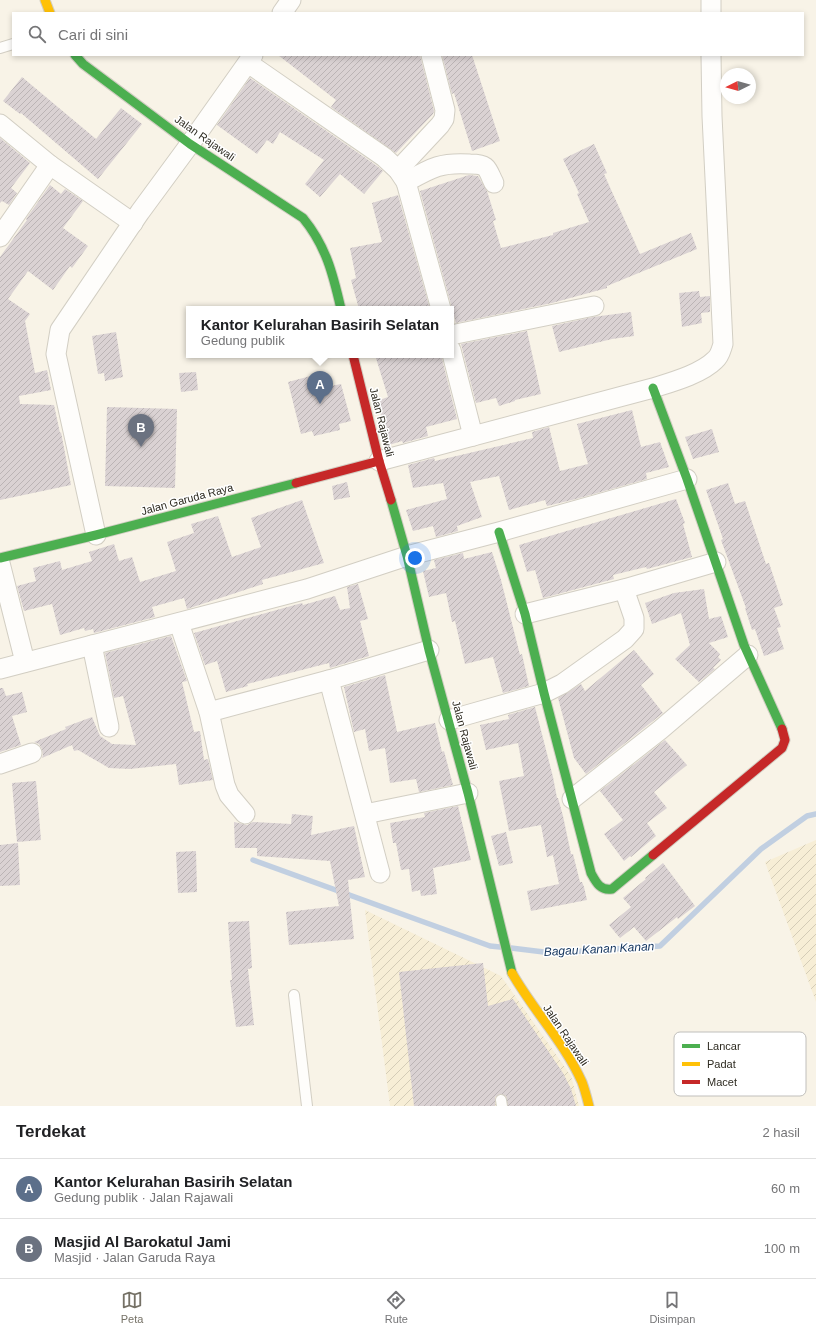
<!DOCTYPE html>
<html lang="id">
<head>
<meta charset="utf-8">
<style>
	body { margin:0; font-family:Helvetica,sans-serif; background:#f6f6f6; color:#202124 }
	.compass { position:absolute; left:720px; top:68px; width:36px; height:36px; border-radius:50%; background:#fff; box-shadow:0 2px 6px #0003; rotate:265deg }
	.you { position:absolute; left:415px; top:558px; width:14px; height:14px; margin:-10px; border:3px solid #fff; border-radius:50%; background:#1a73e8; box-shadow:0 0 0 6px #1a73e833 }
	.badge { display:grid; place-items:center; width:26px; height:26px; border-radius:50%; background:#757166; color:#fff; font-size:13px; font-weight:700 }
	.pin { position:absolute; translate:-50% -33px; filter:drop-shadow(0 1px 2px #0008) }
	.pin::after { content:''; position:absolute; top:21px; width:14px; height:12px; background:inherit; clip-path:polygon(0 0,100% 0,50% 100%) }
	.popup { position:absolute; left:186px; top:306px; width:268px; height:52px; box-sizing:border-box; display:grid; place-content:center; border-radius:0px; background:#fff; filter:drop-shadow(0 1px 3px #0005); font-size:13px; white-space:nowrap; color:#757577 }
	.popup b { font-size:15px; color:#202124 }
	.popup::after { content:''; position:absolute; left:50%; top:100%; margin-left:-8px; border:8px solid transparent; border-top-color:#fff }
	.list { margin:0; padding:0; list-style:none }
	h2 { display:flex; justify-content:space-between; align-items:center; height:52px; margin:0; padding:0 16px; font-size:17px }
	h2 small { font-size:13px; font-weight:400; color:#757577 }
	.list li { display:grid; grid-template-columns:26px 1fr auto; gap:12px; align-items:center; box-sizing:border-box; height:60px; padding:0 16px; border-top:1px solid #e0e0e0 }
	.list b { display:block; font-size:15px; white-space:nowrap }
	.list p { margin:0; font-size:13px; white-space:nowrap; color:#757577 }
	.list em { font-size:13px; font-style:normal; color:#757577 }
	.icon { flex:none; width:22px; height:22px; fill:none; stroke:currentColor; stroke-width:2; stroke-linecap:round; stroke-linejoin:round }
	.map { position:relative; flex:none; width:816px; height:1106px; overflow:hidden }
	.search { position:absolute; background:#fff; box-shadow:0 2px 6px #0003; left:12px; right:12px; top:12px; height:44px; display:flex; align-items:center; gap:10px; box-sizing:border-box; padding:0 14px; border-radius:0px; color:#757577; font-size:15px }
	.sheet { height:172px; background:#fff }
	nav { display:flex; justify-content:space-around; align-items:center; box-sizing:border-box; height:56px; border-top:1px solid #e0e0e0; background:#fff; font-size:11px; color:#757577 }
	nav a { display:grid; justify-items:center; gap:2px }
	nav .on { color:#757166 }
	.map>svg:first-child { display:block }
	.industrial { fill:url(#industrial-furrows) }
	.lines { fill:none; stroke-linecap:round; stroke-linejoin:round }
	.stream { stroke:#c1cfe1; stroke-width:5.5 }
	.building { fill:url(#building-hatch) }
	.lane-casing { stroke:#d2cec3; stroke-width:12 }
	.street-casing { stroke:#d2cec3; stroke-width:21 }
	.fast-casing { stroke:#d2cec3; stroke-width:11 }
	.slow-casing { stroke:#d2cec3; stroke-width:11 }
	.jam-casing { stroke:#d2cec3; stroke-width:11 }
	.lane { stroke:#fefdfb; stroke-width:10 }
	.street { stroke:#fefdfb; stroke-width:19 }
	.fast { stroke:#4caf50; stroke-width:9 }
	.slow { stroke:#ffc107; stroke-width:9 }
	.jam { stroke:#c62828; stroke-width:9 }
	.labels { text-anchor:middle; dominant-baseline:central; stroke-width:3; stroke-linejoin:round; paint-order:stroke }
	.street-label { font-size:11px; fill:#2e2b21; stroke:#fff }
	.water-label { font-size:12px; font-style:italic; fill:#193961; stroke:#fff }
	.key { fill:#fff; stroke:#c0bfbc; stroke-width:1 }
	.key-label { font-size:11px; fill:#2e2b21 }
</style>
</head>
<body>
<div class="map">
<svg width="816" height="1106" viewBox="0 0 816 1106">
	<defs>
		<pattern id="industrial-furrows" width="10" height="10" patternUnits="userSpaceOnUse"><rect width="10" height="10" fill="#f7eed6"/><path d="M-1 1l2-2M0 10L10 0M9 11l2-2" fill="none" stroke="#d4ccb7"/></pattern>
		<pattern id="building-hatch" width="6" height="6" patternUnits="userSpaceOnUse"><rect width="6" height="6" fill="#dad2d3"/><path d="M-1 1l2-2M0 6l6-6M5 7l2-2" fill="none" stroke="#bbb4b5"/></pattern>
	</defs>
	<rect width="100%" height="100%" fill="#f8f3e7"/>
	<g class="industrial">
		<path d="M816,840V1002L765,862Z"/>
		<path d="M365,910L501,976L571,1076L579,1106H390Z"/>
	</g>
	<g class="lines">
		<g class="stream">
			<path d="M253,860L490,946L500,947"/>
			<path d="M511,948L552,953L660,946L761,849L807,816L816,814"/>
		</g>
	</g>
	<g class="building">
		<path d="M278,55H420L434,111L433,114L396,153L331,107L336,100Z"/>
		<path d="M442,55H472L500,141L472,151L454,93L452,94Z"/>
		<path d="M22,77L96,139L121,108L142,124L98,179L21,113L20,114L3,101Z"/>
		<path d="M250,78L377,166L383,171L364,194L340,174L320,197L305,184L324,160L280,132L273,144L267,140L257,154L217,125Z"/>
		<path d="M0,138L30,163L11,188L17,193L9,205L2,201L0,203Z"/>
		<path d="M594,144L607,173L604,174L640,254L691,233L697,249L607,286V288L552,303L456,323L420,191L469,175L478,176L487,191L496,220L493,221L501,248L553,235V233L589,222L577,194L579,193L563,159Z"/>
		<path d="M50,185L61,194L65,189L83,201L63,228L88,246L72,268L70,266L53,290L28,271L8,299L30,314L25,321L35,373L47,370L51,390L19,396L20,404L54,405L60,433L61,432L71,485L0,500V257L27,220L26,219Z"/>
		<path d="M398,195L430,309H359L351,280L356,278L350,248L382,242L372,203Z"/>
		<path d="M699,291L700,297L710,296V312L701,313L702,323L682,327L679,293Z"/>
		<path d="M631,312L634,336L612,339L559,352L552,326L593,317Z"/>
		<path d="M527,331L541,394L515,400V401L499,406L496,398L476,403L461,344Z"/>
		<path d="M116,332L123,377L105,381L104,373L98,374L92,336Z"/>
		<path d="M375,355H441L457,419L426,427L428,436L403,443L402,441L389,445L377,401L388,397Z"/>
		<path d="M196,372L198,390L181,392L179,373Z"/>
		<path d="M322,373L326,387L341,384L351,421L339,424L340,430L314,436L312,431L301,434L288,382Z"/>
		<path d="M107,407L177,409L175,488L105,486Z"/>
		<path d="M632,410L641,447L660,442L669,467L646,473L647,479L576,499L547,506L545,500L509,510L499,476L470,482L482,517L457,526L458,531L436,537L433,526L413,531L406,510L447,499L443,483L413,488L408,465L434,458L435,461L533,438L532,432L549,427L560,471L588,464L577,424Z"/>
		<path d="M712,429L719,452L693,459L685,437Z"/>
		<path d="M347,482L350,497L334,500L332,486Z"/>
		<path d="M728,483L735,504L745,501L766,564L769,563L783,605L774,608L781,627L777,628L784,649L764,656L755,629L752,630L745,608H746L721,540L723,539L706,490Z"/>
		<path d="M676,499L685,523L683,524L692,557L647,569L646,567L613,575L614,579L543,598L535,570L527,572L519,545Z"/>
		<path d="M302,500L324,563L262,580L263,584L187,609L184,598L152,607L155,617L94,633L93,629L85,631L84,628L60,635L52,604L24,611L17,586L36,581L33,568L60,561L62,570L92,561L89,552L114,544L119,561L132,557L140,582L176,571L167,542L194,533L191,524L218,516L232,557L261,547L251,518Z"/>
		<path d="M492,552L501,580L520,655L522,654L529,686L503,693L493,657L465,664L455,621L452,622L446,593L429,597L423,571L436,568L434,560L463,553L464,559Z"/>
		<path d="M358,584L368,619L360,621L369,656L330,668L329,663L247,684L248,686L226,692L217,661L205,665L194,633L302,603L303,605L335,596L340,610L350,608L347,587Z"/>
		<path d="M704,589L709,619L721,616L728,637L709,643L720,654L718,657L721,660L713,668L715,669L699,682L675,659L690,645L681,613L652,624L645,603L674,593Z"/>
		<path d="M171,636L187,681L182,682L194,732L200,731L204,760L208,759L213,780L179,785L176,764L130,769L109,768L78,750L74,751L72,745L42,758L43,755L42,749L39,744L34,742L66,729L65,727L92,717L100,736L112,744L136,745L123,696L114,698L105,653Z"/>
		<path d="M634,650L654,674L641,685L663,713L586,774L574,758L558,698L581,684L585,691Z"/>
		<path d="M385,675L397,732L435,723L442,752L444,751L453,785L419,792L416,779L390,783L385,748L369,751L365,729L354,732L344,687Z"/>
		<path d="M0,688H3L6,696L22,692L27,712L12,716L21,745L0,752Z"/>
		<path d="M535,707L553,777L557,798H558L563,816L571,854H573L580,882H582L584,887L587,900L531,911L527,891L559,884L553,855L547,857L541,825L509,831L499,781L524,776L518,743L486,750L480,725L509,719L508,715Z"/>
		<path d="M665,740L687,765L654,792L667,808L647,823L656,836L631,857L630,856L624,861L604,834L623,820L600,791Z"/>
		<path d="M36,781L41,840L17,842L12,783Z"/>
		<path d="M458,806L471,860L433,868L437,894L421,896L420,890L412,892L409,869L401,870L396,843H393L390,823L425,817L424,813Z"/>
		<path d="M292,814L313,816L311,835L354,826L365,877L348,880L354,939L289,945L286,912L339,906L330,861L257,856V848H235L234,822L247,825L253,822L291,824Z"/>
		<path d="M506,832L513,863L499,866L491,836Z"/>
		<path d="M18,843L20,885L0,886V845Z"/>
		<path d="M196,851L197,892L178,893L176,852Z"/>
		<path d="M663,863L695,906L678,919L677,917L646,941L634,927L620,938L609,925L631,907L623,898L646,879L645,878Z"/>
		<path d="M249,921L252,968L248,969L254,1025L236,1027L230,980H232L228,922Z"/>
		<path d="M483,963L488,1006L513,999L563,1073L571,1089L576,1106H508L506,1096L500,1094L495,1097V1106H414L399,972Z"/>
	</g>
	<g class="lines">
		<g class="lane-casing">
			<g id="lane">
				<path d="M0,48L13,44"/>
				<path d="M294,995L307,1106"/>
				<path d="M501,1100L502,1106"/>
			</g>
		</g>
		<g class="street-casing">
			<g id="street">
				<path d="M711,0V13"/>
				<path d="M282,13L291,0"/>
				<path d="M248,63L384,157L398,170L406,182L441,309"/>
				<path d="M0,124L50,165L133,223"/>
				<path d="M398,170L440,125L444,119L445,110L431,55"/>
				<path d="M406,182C431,168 440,162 470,164C475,164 481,164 485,167C489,170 491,178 494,183"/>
				<path d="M0,237L50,165"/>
				<path d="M451,335L594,306"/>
				<path d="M451,350L473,436"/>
				<path d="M379,461L653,388C672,382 701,374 715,360C720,356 721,350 723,344L712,116L711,55"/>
				<path d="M96,535L56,354L60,330L140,212L190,144L253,55"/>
				<path d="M0,563L25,662"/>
				<path d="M525,614L624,589L716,562"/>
				<path d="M179,623L209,712L225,785L229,795L245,814"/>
				<path d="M92,645L109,727"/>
				<path d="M0,669L307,589L407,556L499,532L687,479"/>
				<path d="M329,680L380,873"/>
				<path d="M209,712L329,680L429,650"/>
				<path d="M449,720L544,693L562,684L625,639L634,629V618L624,589"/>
				<path d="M0,764L32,753"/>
				<path d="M572,799L660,730L748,655"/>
				<path d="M365,814L468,793"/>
			</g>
		</g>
		<g class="fast-casing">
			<g id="fast">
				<path d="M75,55L83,64L190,144L303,218C326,246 333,274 341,309"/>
				<path d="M653,388L687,479L744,645L782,729"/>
				<path d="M391,500L407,556L429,650L468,793L512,973"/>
				<path d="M499,532L525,614L544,693L591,873C596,882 600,891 612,889L653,855"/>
				<path d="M0,558L96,535L296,483"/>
			</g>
		</g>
		<g class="slow-casing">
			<g id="slow">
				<path d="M45,0L50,13"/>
				<path d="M512,973C533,1010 564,1042 582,1082C585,1090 587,1098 589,1106"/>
			</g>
		</g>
		<g class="jam-casing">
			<g id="jam">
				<path d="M353,355L379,461L391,500"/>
				<path d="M296,483L379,461"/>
				<path d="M653,855L782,748L785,740L782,729"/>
			</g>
		</g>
		<use href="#lane" class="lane"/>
		<use href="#street" class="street"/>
		<use href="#fast" class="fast"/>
		<use href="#slow" class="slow"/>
		<use href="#jam" class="jam"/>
	</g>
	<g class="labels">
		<g class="street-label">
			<text transform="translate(205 138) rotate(35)">Jalan Rajawali</text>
			<text transform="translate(382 422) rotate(76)">Jalan Rajawali</text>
			<text transform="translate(187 499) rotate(-15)">Jalan Garuda Raya</text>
			<text transform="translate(465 735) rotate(75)">Jalan Rajawali</text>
			<text transform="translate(566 1035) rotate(56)">Jalan Rajawali</text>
		</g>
		<g class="water-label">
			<text transform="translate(599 949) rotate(-3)">Bagau Kanan Kanan</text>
		</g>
	</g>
	<rect x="674" y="1032" width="132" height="64" rx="6" class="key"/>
	<rect x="682" y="1044" width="18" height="4" fill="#4caf50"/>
	<rect x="682" y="1062" width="18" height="4" fill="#ffc107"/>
	<rect x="682" y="1080" width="18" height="4" fill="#c62828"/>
	<g class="key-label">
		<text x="707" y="1050">Lancar</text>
		<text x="707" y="1068">Padat</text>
		<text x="707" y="1086">Macet</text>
	</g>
</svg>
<svg class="compass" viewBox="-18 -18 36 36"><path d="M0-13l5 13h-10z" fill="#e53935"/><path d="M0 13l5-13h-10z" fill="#757577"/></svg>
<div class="you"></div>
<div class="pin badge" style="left:320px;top:404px;background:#5c6f8a">A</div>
<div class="popup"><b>Kantor Kelurahan Basirih Selatan</b>Gedung publik</div>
<div class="pin badge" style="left:141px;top:447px;background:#6b7280">B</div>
<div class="search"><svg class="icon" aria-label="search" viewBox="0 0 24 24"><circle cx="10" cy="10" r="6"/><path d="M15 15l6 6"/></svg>Cari di sini</div>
</div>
<section class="sheet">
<h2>Terdekat<small>2 hasil</small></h2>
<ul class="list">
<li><span class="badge" style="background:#5c6f8a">A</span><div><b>Kantor Kelurahan Basirih Selatan</b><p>Gedung publik · Jalan Rajawali</p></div><em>60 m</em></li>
<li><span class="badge" style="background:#6b7280">B</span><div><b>Masjid Al Barokatul Jami</b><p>Masjid · Jalan Garuda Raya</p></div><em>100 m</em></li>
</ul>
</section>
<nav>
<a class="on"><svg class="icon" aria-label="map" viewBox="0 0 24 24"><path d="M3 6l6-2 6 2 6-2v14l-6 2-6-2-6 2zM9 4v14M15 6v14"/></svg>Peta</a>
<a><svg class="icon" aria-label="directions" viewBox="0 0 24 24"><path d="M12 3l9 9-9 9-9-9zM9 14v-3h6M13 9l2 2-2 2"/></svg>Rute</a>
<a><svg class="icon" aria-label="saved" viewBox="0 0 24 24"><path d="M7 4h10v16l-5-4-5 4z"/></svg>Disimpan</a>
</nav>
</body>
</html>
